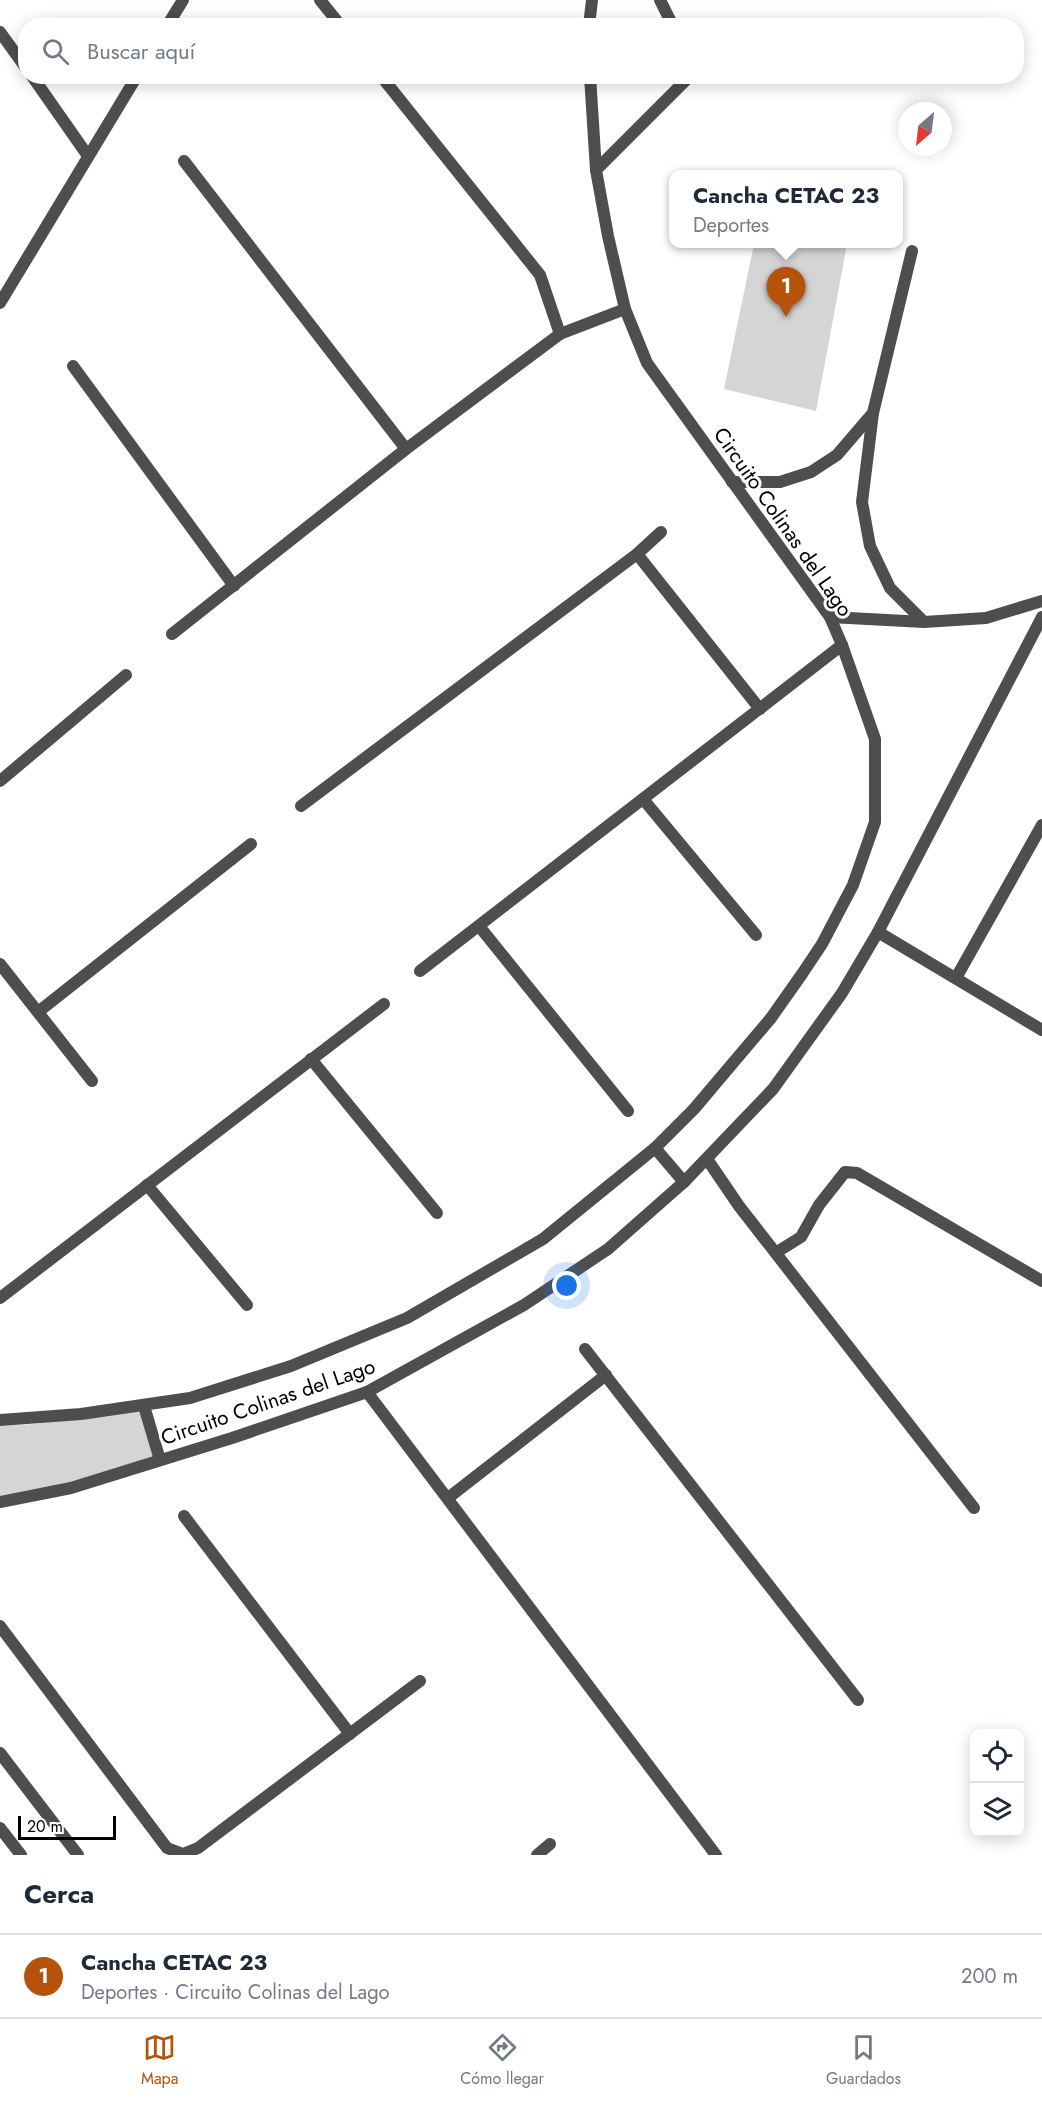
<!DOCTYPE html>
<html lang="es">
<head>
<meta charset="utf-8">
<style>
	body { margin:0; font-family:Jost,sans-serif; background:#f6f6f7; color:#1f2937 }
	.controls { position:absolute; right:18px; bottom:18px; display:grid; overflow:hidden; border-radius:12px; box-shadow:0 3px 15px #0003 }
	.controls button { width:54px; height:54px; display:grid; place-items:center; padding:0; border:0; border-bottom:2px solid #e0e1e3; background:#fff; color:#1f2937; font:30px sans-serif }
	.compass { position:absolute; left:898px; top:102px; width:54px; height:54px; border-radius:50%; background:#fff; box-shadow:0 3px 15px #0003; rotate:208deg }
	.scale { position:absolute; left:18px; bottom:15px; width:98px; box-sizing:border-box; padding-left:6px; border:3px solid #000; border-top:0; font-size:16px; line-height:21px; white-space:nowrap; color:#000; -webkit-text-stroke:4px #fff; paint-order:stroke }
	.you { position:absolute; left:567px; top:1286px; width:21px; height:21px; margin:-15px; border:4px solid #fff; border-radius:50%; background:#1a73e8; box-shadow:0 0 0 9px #1a73e833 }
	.badge { display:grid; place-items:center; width:39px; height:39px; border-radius:50%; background:#b45309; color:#fff; font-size:20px; font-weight:700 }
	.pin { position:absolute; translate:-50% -50px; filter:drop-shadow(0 2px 3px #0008) }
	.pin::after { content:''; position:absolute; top:32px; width:21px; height:18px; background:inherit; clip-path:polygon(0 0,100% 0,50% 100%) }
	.popup { position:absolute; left:669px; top:170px; width:234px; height:78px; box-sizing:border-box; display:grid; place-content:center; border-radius:12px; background:#fff; filter:drop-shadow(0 2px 4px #0005); font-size:20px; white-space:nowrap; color:#747a83 }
	.popup b { font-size:22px; color:#1f2937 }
	.popup::after { content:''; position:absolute; left:50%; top:100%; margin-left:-12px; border:12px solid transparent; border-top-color:#fff }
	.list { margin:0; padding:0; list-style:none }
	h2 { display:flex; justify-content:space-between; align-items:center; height:78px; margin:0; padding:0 24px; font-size:26px }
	h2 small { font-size:20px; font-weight:400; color:#747a83 }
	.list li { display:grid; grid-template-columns:39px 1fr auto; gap:18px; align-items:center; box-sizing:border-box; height:84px; padding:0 24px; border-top:2px solid #e0e1e3 }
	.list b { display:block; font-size:22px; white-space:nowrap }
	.list p { margin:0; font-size:20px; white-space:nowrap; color:#747a83 }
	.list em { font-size:20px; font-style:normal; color:#747a83 }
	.icon { flex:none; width:33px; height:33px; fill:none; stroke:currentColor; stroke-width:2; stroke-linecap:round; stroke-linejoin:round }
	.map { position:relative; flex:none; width:1042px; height:1855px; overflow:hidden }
	.search { position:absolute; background:#fff; box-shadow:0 3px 15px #0003; left:18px; right:18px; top:18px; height:66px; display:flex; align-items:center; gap:15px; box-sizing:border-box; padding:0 21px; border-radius:24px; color:#747a83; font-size:22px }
	.sheet { height:162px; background:#fff }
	nav { display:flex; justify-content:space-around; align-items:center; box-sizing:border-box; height:84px; border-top:2px solid #e0e1e3; background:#fff; font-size:16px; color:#747a83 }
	nav a { display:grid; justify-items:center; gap:3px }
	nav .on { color:#b45309 }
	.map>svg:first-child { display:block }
	.green { fill:#d5d5d5 }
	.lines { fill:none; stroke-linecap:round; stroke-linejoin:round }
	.street { stroke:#4e4e4e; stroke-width:12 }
	.labels { text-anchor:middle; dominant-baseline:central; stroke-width:6; stroke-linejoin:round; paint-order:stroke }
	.street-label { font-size:21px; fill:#000; stroke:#fff }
</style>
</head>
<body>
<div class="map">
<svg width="1042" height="1855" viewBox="0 0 1042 1855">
	<rect width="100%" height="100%" fill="#fff"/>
	<g class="green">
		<path d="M754,244H847L816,411L724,389Z"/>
		<path d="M142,1408L158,1459L0,1502V1426L36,1424Z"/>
	</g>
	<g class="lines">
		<g class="street">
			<path d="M320,0L341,26"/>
			<path d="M660,0L673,26"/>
			<path d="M167,26L183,0"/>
			<path d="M589,26L592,0"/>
			<path d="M0,32L26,68"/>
			<path d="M32,76L88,156"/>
			<path d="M381,76L540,275L560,334"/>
			<path d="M184,161L406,449"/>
			<path d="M596,170L690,76"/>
			<path d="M0,303L137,76"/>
			<path d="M73,366L234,586"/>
			<path d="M873,413L862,502L870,546L890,588L924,622"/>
			<path d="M732,482H780L811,472L837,455L873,413L912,251"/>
			<path d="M637,554L760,709"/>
			<path d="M830,617L924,622L986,618L1042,601"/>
			<path d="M172,634L406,449L560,334L625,309"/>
			<path d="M0,781L126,675"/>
			<path d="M643,799L756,935"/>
			<path d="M301,806L637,554L661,532"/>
			<path d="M479,926L628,1111"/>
			<path d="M878,932L1042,1030"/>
			<path d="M0,964L92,1081"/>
			<path d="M420,971L842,645"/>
			<path d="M956,978L1042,825"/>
			<path d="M38,1012L251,844"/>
			<path d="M311,1059L437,1213"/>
			<path d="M655,1148L684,1182"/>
			<path d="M707,1159L739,1206L974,1508"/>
			<path d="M147,1185L247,1305"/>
			<path d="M777,1252L801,1237L819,1205L845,1172L857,1173L1042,1281"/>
			<path d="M0,1298L384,1004"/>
			<path d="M585,1349L858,1700"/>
			<path d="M367,1392L716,1855"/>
			<path d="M144,1406L160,1460"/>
			<path d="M0,1420L81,1414L190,1398L291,1366L407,1318L543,1239L655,1148L694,1109L771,1018L802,974L822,944L853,885L875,822V739L842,645L830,617L647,363L625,309L608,236L596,170L590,76"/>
			<path d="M448,1498L606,1375"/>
			<path d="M0,1502L71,1488L232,1438L367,1392L524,1305L608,1249L684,1182L773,1089L842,993L878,932L1042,617"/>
			<path d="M184,1516L350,1734"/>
			<path d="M0,1626L167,1848L183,1854L198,1848L420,1681"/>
			<path d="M0,1753L78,1855"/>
			<path d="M0,1828L21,1855"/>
			<path d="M537,1855L550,1844"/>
		</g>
	</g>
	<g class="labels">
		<g class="street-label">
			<text transform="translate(783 522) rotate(55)">Circuito Colinas del Lago</text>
			<text transform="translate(268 1402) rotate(-19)">Circuito Colinas del Lago</text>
		</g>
	</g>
</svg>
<div class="controls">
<button><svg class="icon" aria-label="locate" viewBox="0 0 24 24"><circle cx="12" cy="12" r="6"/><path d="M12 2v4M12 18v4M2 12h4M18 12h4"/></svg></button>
<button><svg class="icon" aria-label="layers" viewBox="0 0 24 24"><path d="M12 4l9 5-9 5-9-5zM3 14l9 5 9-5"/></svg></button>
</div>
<svg class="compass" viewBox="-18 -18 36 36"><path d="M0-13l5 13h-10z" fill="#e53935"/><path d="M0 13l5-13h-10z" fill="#747a83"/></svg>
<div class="scale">20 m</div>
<div class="you"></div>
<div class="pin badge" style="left:786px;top:317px">1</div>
<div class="popup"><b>Cancha CETAC 23</b>Deportes</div>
<div class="search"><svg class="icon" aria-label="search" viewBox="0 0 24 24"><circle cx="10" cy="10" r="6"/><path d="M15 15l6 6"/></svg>Buscar aquí</div>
</div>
<section class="sheet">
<h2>Cerca<small></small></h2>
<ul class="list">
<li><span class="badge">1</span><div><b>Cancha CETAC 23</b><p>Deportes · Circuito Colinas del Lago</p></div><em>200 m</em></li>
</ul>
</section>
<nav>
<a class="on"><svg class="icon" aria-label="map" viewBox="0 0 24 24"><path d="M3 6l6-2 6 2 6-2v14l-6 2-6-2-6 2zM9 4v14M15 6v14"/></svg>Mapa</a>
<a><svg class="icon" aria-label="directions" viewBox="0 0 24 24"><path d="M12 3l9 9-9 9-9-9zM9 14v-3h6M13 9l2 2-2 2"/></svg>Cómo llegar</a>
<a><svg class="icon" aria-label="saved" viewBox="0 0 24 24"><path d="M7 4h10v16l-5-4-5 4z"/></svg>Guardados</a>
</nav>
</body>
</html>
